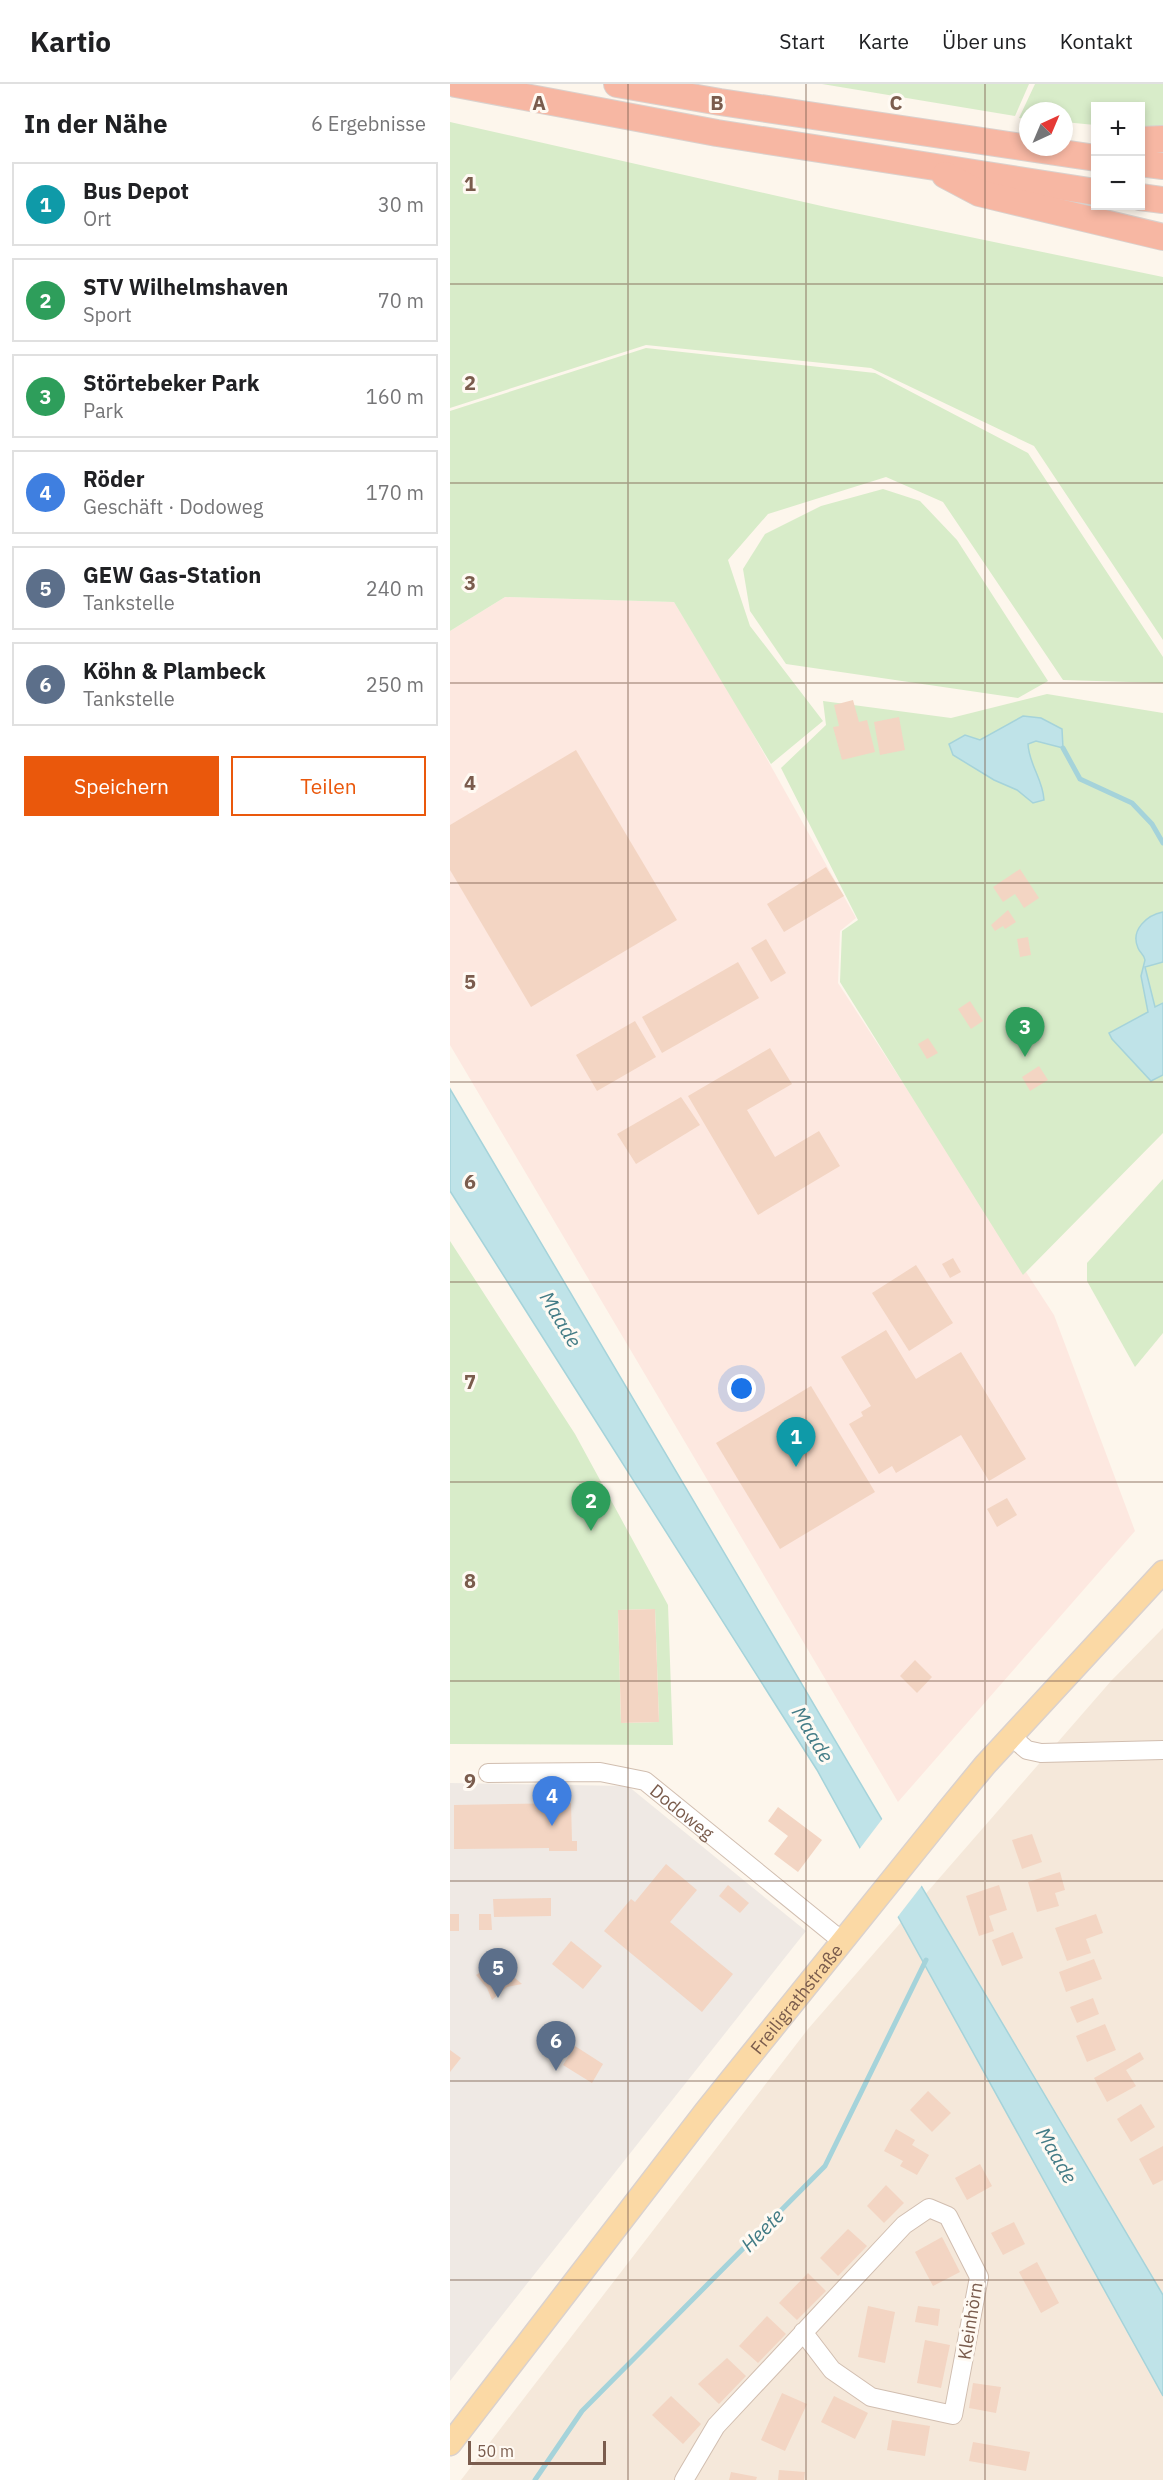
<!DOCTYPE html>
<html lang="de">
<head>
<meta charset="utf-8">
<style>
	body { margin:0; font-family:"IBM Plex Sans",sans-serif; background:#f6f6f6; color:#202124 }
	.controls { position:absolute; right:18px; top:18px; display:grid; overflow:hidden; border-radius:0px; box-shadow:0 3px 9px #0003 }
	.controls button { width:54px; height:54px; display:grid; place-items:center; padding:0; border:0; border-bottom:2px solid #e0e0e0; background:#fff; color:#202124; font:30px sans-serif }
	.compass { position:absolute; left:569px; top:18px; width:54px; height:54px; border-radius:50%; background:#fff; box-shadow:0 3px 9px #0003; rotate:44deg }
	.scale { position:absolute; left:18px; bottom:15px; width:138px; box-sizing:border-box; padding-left:6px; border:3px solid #7a5c4d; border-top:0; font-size:16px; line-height:21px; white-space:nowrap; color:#7a5c4d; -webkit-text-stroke:4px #fffaf3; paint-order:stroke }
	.you { position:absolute; left:292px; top:1305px; width:21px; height:21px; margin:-15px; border:4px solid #fff; border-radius:50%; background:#1a73e8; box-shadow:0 0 0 9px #1a73e833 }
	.badge { display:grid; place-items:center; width:39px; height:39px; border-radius:50%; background:#ea580c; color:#fff; font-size:20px; font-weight:700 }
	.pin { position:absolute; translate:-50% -50px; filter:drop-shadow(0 2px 3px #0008) }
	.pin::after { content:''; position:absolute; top:32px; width:21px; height:18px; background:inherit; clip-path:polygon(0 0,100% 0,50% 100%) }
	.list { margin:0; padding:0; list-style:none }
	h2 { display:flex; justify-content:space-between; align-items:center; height:78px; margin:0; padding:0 24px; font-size:26px }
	h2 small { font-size:20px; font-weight:400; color:#757577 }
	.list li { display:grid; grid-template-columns:39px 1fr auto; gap:18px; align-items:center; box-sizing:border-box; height:84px; margin:0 12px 12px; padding:0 12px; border:2px solid #e0e0e0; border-radius:0px }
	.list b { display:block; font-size:22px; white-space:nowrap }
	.list p { margin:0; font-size:20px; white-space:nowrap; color:#757577 }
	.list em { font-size:20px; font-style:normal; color:#757577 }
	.actions { display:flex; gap:12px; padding:18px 24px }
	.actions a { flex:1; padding:14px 0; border:2px solid #ea580c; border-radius:0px; text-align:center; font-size:21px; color:#ea580c }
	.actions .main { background:#ea580c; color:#fff }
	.map { position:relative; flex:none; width:713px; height:2396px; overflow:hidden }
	header { display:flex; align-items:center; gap:36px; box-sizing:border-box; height:84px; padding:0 30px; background:#fff; border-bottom:2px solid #e0e0e0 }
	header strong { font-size:28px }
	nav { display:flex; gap:33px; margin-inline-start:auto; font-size:21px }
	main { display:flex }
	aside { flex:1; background:#fff }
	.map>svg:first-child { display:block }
	.residential { fill:#f5e8da }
	.commercial { fill:#fde8e0 }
	.industrial { fill:#efe9e4 }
	.green { fill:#d8ecc9; fill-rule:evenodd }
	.water { fill:#bfe3e8; stroke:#a5d3da; stroke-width:1.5 }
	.pier { fill:#fdf6ec }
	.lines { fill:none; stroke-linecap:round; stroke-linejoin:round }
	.stream { stroke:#a5d3da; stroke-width:5 }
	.building { fill:#f3d5c3 }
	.minor-casing { stroke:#d1beb0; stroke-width:20 }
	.major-casing { stroke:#dad1cd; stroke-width:25 }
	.highway-casing { stroke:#dad1cd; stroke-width:28 }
	.minor { stroke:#fff; stroke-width:18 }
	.major { stroke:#fbd9a5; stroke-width:22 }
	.highway { stroke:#f7b7a3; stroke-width:26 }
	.grid { fill:none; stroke:#7a5c4d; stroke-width:1.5; stroke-opacity:0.55 }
	.labels { text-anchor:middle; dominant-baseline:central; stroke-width:6; stroke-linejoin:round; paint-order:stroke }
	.street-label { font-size:18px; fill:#7a5c4d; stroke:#fffaf3 }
	.water-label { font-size:20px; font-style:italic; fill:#437c86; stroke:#fffaf3 }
	.grid-label { font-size:20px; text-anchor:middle; font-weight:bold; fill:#7a5c4d; stroke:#fffaf3; stroke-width:6; stroke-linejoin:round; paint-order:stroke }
</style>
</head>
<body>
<header>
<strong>Kartio</strong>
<nav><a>Start</a><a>Karte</a><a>Über uns</a><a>Kontakt</a></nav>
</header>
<main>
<aside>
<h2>In der Nähe<small>6 Ergebnisse</small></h2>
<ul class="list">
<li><span class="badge" style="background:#0f9aa8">1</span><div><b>Bus Depot</b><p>Ort</p></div><em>30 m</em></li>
<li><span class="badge" style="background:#2e9e5b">2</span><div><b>STV Wilhelmshaven</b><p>Sport</p></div><em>70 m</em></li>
<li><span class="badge" style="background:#2e9e5b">3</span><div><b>Störtebeker Park</b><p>Park</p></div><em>160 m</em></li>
<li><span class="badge" style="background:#3f7fe0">4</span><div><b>Röder</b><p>Geschäft · Dodoweg</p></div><em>170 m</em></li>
<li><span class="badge" style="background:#5c6f8a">5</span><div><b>GEW Gas-Station</b><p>Tankstelle</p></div><em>240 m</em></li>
<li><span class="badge" style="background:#5c6f8a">6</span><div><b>Köhn &amp; Plambeck</b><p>Tankstelle</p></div><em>250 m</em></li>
</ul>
<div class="actions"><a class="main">Speichern</a><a>Teilen</a></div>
</aside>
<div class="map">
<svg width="713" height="2396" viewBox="0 0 713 2396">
	<rect width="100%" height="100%" fill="#fdf6ec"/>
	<path class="residential" d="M713,1544V2396H11L358,1945L661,1597Z"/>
	<path class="commercial" d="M55,513L224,518L289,625L406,834L390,847L388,899L604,1231L685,1447L448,1718L0,961V547Z"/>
	<path class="industrial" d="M0,1699L178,1702L356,1847L0,2297Z"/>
	<g class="green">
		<path d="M372,0H579L565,32Z"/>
		<path d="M585,0H713V43L691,45L690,22H646L645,41L614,38V27H578V35L569,34Z"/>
		<path d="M0,38L376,123L713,193V556L584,362L421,284L196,261L0,324Z"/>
		<path d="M196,264L425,289L578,369L713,573V599L613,596L493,418L436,393L318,430L278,476L300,542L373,637L321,680L224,518L55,513L0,547V327Z"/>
		<path d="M433,405L470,417L507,456L598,597L568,614L336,580L300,527L293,485L315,450L371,422Z"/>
		<path d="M597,610L713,629V1049L573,1191L390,898L392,847L408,836L331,684L376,641L373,617L501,634Z"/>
		<path d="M713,1095V1249L685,1283L637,1197V1179Z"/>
		<path d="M0,1157L125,1350L218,1521L223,1661L0,1660ZM205,1525L209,1638L171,1639L168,1526Z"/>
	</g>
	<g class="water">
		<path d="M573,632L591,634L612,645L613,664L586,657L578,660C579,681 593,695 594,716L583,719L567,706L544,696L503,671L499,660L515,651L530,656Z"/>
		<path d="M713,828V878L695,883L705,923L713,919V991L701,997L662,955L659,949L698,928L691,892L695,876C694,870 690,869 688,864C680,846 697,831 713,828Z"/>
		<path d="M0,1005L713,2211V2312L367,1686L0,1107Z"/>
	</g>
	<path class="pier" d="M433,1734L473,1800L446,1835L408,1767Z"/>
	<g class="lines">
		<g class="stream">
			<path d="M613,664L630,695L682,719L702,740L713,759"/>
			<path d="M85,2396L132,2327L375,2082L476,1876"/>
		</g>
	</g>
	<g class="building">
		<path d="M403,616L409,638L417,636L425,668L392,676L383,643L389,642L384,621Z"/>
		<path d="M449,633L455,666L430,671L424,638Z"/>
		<path d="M126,666L227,836L81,923L0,786V741Z"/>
		<path d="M376,783L394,812L334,848L317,820Z"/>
		<path d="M570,785L589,814L574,824L565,810L553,818L543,803Z"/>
		<path d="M558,826L566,838L555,845L553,842L545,847L541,841Z"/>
		<path d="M578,853L581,871L570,873L567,855Z"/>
		<path d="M316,855L336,889L321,898L301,864Z"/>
		<path d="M288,878L309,914L212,969L192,933Z"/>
		<path d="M520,917L533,937L521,945L508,925Z"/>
		<path d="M185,937L206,973L147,1007L126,971Z"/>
		<path d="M478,954L488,969L477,975L468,960Z"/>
		<path d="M320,964L342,1000L297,1026L306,1041L325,1073L369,1047L390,1082L308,1131L238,1012Z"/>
		<path d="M589,982L598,996L580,1007L572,993Z"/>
		<path d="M231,1013L250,1041L186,1080L167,1050Z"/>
		<path d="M503,1174L511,1188L500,1194L492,1180Z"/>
		<path d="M466,1181L503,1239L459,1267L422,1209Z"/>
		<path d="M436,1246L466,1295L511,1268L576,1375L539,1397L511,1351L446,1389L442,1382L429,1390L399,1340L413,1332L411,1328L421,1322L391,1273Z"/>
		<path d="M361,1302L425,1408L330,1465L266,1359Z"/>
		<path d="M557,1414L567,1431L547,1443L537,1425Z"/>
		<path d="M205,1525L209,1638L171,1639L168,1526Z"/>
		<path d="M465,1576L482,1593L467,1609L450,1592Z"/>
		<path d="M121,1719L122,1757H127V1767H99V1764L4,1765V1721Z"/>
		<path d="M328,1723L372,1756L348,1788L324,1770L338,1752L318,1737Z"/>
		<path d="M582,1750L592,1778L572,1785L562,1756Z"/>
		<path d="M216,1780L247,1806L220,1838L283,1890L252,1928L154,1847L181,1815L185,1818Z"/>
		<path d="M610,1788L615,1806L605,1809L609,1822L587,1828L578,1798Z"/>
		<path d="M278,1801L299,1819L290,1829L269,1812Z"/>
		<path d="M549,1801L557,1826L539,1832L544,1847L529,1852L516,1812Z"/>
		<path d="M101,1814V1832L44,1833L43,1815Z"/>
		<rect x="0" y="1830" width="9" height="17"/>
		<path d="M29,1830H41L42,1846H29Z"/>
		<path d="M646,1830L653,1849L636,1855L641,1869L617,1877L605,1844Z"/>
		<path d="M563,1848L573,1874L552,1882L542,1856Z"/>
		<path d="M121,1857L152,1882L133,1905L102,1880Z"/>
		<path d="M50,1871L59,1889L72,1900L57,1903L42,1916L37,1904L26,1891L42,1881Z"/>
		<path d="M644,1875L652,1895L616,1908L609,1888Z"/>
		<path d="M643,1914L649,1930L627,1939L620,1923Z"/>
		<path d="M655,1940L666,1966L637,1978L626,1952Z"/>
		<path d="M125,1962L153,1980L142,1999L113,1981Z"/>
		<path d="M0,1966L11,1974L0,1988Z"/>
		<path d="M690,1968L694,1975L676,1986L686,2002L657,2018L644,1994Z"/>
		<path d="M478,2007L501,2029L482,2048L460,2026Z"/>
		<path d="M691,2020L705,2043L681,2058L667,2035Z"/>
		<path d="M446,2045L465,2056L462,2061L479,2071L467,2091L450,2082L453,2077L434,2067Z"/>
		<path d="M713,2062V2096L703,2101L689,2075Z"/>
		<path d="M530,2080L542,2102L517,2116L505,2094Z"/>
		<path d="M436,2101L454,2119L434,2139L417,2122Z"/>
		<path d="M564,2138L575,2160L553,2171L541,2149Z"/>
		<path d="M398,2145L417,2162L388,2192L370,2174Z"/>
		<path d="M492,2153L510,2188L483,2202L465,2168Z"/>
		<path d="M587,2178L609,2219L591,2229L569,2188Z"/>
		<path d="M358,2189L376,2207L347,2236L329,2219Z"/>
		<path d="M418,2222L445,2228L435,2279L408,2273Z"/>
		<path d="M468,2222L490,2225L488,2242L465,2238Z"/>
		<path d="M317,2232L336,2250L308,2279L289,2262Z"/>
		<path d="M475,2256L500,2261L491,2304L467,2299Z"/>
		<path d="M277,2274L296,2292L269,2320L248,2300Z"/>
		<path d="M523,2299L551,2303L546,2329L519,2324Z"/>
		<path d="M332,2309L357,2320L335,2367L311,2356Z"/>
		<path d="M221,2312L251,2340L233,2360L202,2331Z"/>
		<path d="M384,2312L418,2329L405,2355L371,2338Z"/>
		<path d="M442,2336L480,2342L475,2372L437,2366Z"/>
		<path d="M523,2358L580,2368L576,2387L519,2377Z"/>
		<path d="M329,2386L355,2388L354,2396H328Z"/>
		<path d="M281,2388L307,2393L306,2396H279Z"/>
	</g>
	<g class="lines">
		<g class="minor-casing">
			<g id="minor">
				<path d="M562,1653L577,1666L591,1669L713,1666"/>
				<path id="s1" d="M38,1689L150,1688L195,1697L392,1857"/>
				<path d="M234,2396L266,2342L454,2141L479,2124L498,2132L529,2193L503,2331L421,2313L382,2286L353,2248"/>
			</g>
		</g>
		<g class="major-casing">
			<g id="major">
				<path id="s2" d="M0,2360L255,2028L498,1726L535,1681L713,1488"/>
			</g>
		</g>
		<g class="highway-casing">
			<g id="highway">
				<path d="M6,0L267,49L646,108"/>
				<path d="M167,0L270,18L646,74"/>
				<path d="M690,56L713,55"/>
				<path d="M690,79L713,82"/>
				<path d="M495,91L529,109L713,153"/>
				<path d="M690,113L713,116"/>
			</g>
		</g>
		<use href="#minor" class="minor"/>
		<use href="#major" class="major"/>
		<use href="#highway" class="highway"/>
	</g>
	<path class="grid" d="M178,0V2396M356,0V2396M535,0V2396M0,200H713M0,399H713M0,599H713M0,799H713M0,998H713M0,1198H713M0,1398H713M0,1597H713M0,1797H713M0,1997H713M0,2196H713"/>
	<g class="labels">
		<g class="street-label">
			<text stroke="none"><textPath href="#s1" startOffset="206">Dodoweg</textPath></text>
			<text stroke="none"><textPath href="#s2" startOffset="564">Freiligrathstraße</textPath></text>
			<text transform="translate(520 2237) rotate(-81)">Kleinhörn</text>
		</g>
		<g class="water-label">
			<text transform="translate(111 1235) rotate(59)">Maade</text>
			<text transform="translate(363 1650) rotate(59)">Maade</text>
			<text transform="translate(607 2071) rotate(60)">Maade</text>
			<text transform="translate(312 2146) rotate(-45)">Heete</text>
		</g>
	</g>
	<g class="grid-label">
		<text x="89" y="26">A</text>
		<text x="267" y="26">B</text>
		<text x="446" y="26">C</text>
		<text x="20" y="107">1</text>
		<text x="20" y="306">2</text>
		<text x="20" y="506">3</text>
		<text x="20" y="706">4</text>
		<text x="20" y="905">5</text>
		<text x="20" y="1105">6</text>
		<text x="20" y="1305">7</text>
		<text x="20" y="1504">8</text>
		<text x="20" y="1704">9</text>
	</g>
</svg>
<div class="controls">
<button>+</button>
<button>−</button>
</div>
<svg class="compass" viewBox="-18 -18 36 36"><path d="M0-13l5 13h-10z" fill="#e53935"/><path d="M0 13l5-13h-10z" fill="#757577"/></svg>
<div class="scale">50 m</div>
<div class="you"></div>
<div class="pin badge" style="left:346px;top:1383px;background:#0f9aa8">1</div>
<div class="pin badge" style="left:141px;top:1447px;background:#2e9e5b">2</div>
<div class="pin badge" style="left:575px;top:973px;background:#2e9e5b">3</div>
<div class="pin badge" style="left:102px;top:1742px;background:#3f7fe0">4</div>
<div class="pin badge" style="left:48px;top:1914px;background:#5c6f8a">5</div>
<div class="pin badge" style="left:106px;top:1987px;background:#5c6f8a">6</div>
</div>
</main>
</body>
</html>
